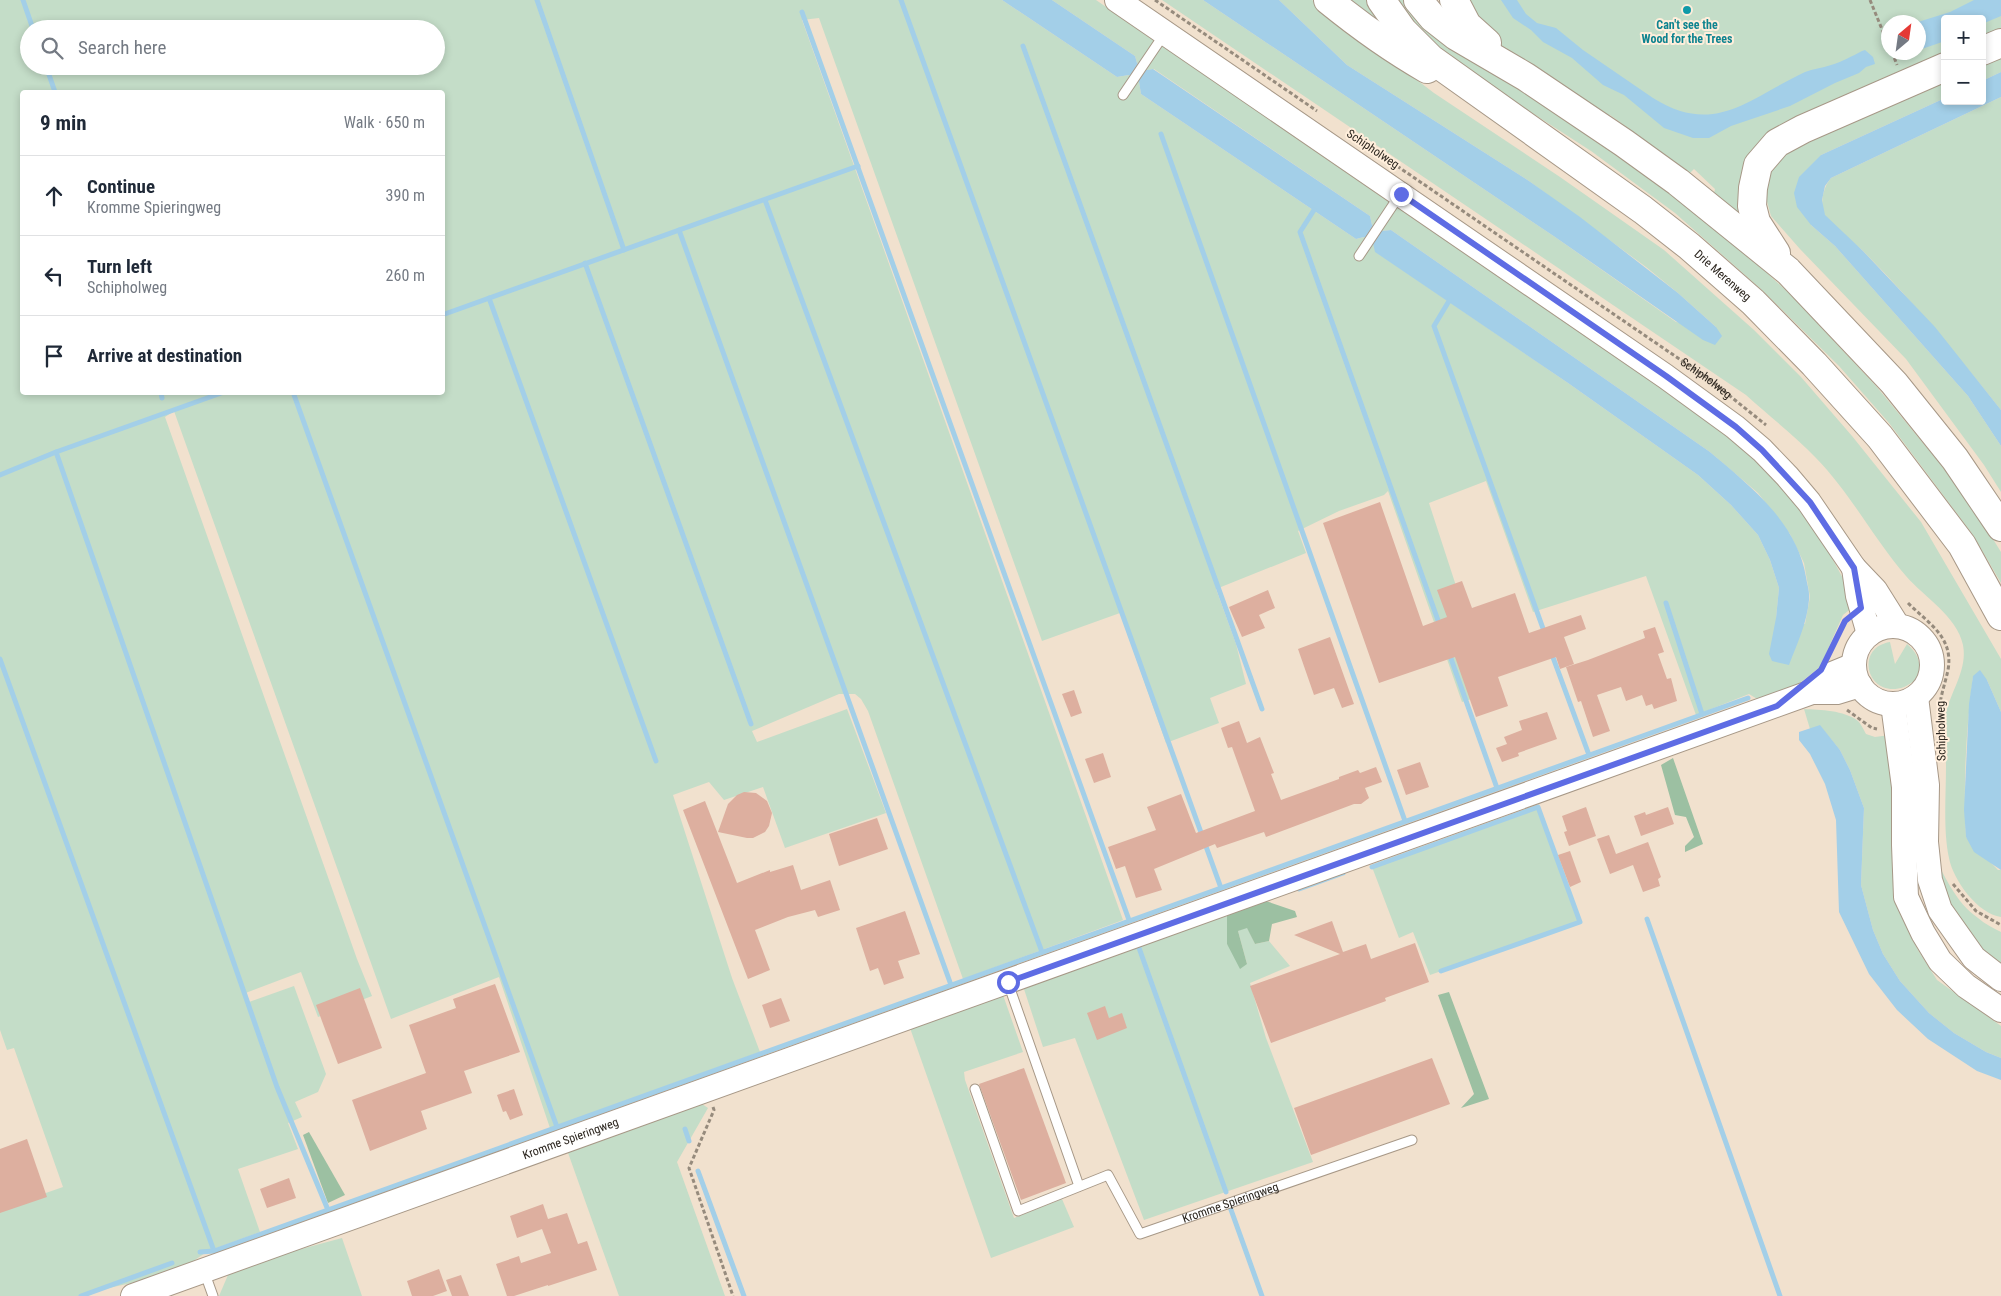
<!DOCTYPE html>
<html lang="en">
<head>
<meta charset="utf-8">
<style>
	body { margin:0; font-family:"Roboto Condensed",sans-serif; background:#f2f2f3; color:#1f2937 }
	.controls { position:absolute; right:15px; top:15px; display:grid; overflow:hidden; border-radius:5px; box-shadow:0 2px 8px #0003 }
	.controls button { width:45px; height:45px; display:grid; place-items:center; padding:0; border:0; border-bottom:1px solid #e0e1e3; background:#fff; color:#1f2937; font:25px sans-serif }
	.compass { position:absolute; left:1881px; top:15px; width:45px; height:45px; border-radius:50%; background:#fff; box-shadow:0 2px 8px #0003; rotate:29deg }
	.stop { position:absolute; width:15px; height:15px; margin:-11px; border:4px solid #5e6ce4; border-radius:50%; background:#fff }
	.stop.end { background:#5e6ce4; border-color:#fff; box-shadow:0 1px 5px #0008 }
	.list { margin:0; padding:0; list-style:none }
	h2 { display:flex; justify-content:space-between; align-items:center; height:65px; margin:0; padding:0 20px; font-size:21px }
	h2 small { font-size:16px; font-weight:400; color:#747a83 }
	.list li { display:grid; grid-template-columns:32px 1fr auto; gap:15px; align-items:center; box-sizing:border-box; height:80px; padding:0 20px; border-top:1px solid #e0e1e3 }
	.list b { display:block; font-size:19px; white-space:nowrap }
	.list p { margin:0; font-size:16px; white-space:nowrap; color:#747a83 }
	.list em { font-size:16px; font-style:normal; color:#747a83 }
	.icon { flex:none; width:28px; height:28px; fill:none; stroke:currentColor; stroke-width:2; stroke-linecap:round; stroke-linejoin:round }
	.map { position:relative; flex:none; width:2001px; height:1296px; overflow:hidden }
	.search { position:absolute; background:#fff; box-shadow:0 2px 8px #0003; left:20px; top:20px; width:425px; height:55px; display:flex; align-items:center; gap:12px; box-sizing:border-box; padding:0 18px; border-radius:28px; color:#747a83; font-size:19px }
	.panel { position:absolute; background:#fff; box-shadow:0 2px 8px #0003; left:20px; top:90px; width:425px; height:305px; border-radius:5px }
	.map>svg:first-child { display:block }
	.green { fill:#c4ddc8; fill-rule:evenodd }
	.forest { fill:#9cc0a2 }
	.water { fill:#a3cfe8 }
	.lines { fill:none; stroke-linecap:round; stroke-linejoin:round }
	.stream { stroke:#a3cfe8; stroke-width:5 }
	.building { fill:#ddaf9f }
	.lane-casing { stroke:#a79887; stroke-width:11 }
	.secondary-casing { stroke:#a79887; stroke-width:26 }
	.highway-casing { stroke:#a79887; stroke-width:30 }
	.path { stroke:#968b7d; stroke-width:3; stroke-dasharray:4 2.5; stroke-linecap:butt }
	.lane { stroke:#fff; stroke-width:9 }
	.secondary { stroke:#fff; stroke-width:24 }
	.highway { stroke:#fff; stroke-width:28 }
	.route { stroke:#5e6ce4; stroke-width:6 }
	.culture-dot { fill:#0f9aa8; stroke:#ffeedb; stroke-width:2 }
	.labels { text-anchor:middle; dominant-baseline:central; stroke-width:4; stroke-linejoin:round; paint-order:stroke }
	.culture-label { font-size:12px; font-weight:bold; fill:#0d838f; stroke:#ffeedb }
	.street-label { font-size:12px; fill:#2b251e; stroke:#ffeedb }
</style>
</head>
<body>
<div class="map">
<svg width="2001" height="1296" viewBox="0 0 2001 1296">
	<rect width="100%" height="100%" fill="#f1e1ce"/>
	<g class="green">
		<path d="M0,0H1002L1117,77L1129,75L1139,82L1141,94L1356,239L1364,237L1374,243L1376,252L1568,383L1698,475L1731,505L1758,535L1770,560L1779,588L1776,618L1805,624L1810,597L1804,563L1790,534L1758,493L1710,452L1391,230L1381,231L1372,225L1370,216L1154,69L1147,70L1137,63L1135,56L1052,0H1096L1372,190L1689,402L1758,458L1817,530L1846,584L1853,607L1843,615L1820,667L1796,686L1759,700L1749,694L1696,715L1646,576L1533,612L1486,481L1429,503L1491,693L1462,702L1388,491L1384,495L1339,511L1298,531L1306,553L1216,589L1236,644L1246,684L1210,698L1219,723L1166,743L1120,613L1042,641L819,18L802,20L1123,920L963,979L868,711L861,699L855,694H839L752,731L757,742L847,709L886,813L785,848L763,787L724,800L709,782L673,795L732,978L760,1052L550,1128L499,977L391,1019L174,411L165,417L357,959L372,996L318,1017L301,972L243,994L267,1051L249,1002L294,986L326,1074L318,1092L295,1102L302,1117L288,1123L298,1149L238,1169L260,1232L208,1251L176,1273L100,1290L85,1296H0V1209L63,1187L14,1048L7,1050L0,1030ZM29,29H436V66H29ZM22,92H442V392H22Z"/>
		<path d="M1162,0H1203L1555,237L1676,322L1716,327L1678,293L1646,267L1529,181L1347,65L1279,0H1312L1434,93L1560,177L1664,250L1754,330L1801,377L1852,436L1921,522L2001,659V712L1987,680L1973,677C1966,729 1963,784 1966,837L1998,870H2001V917C1978,914 1953,880 1949,858C1943,830 1946,795 1946,767C1946,751 1943,733 1945,718C1949,693 1968,671 1963,645C1957,616 1924,597 1906,576C1874,539 1851,494 1816,458C1795,436 1769,416 1746,395Z"/>
		<path d="M1340,0H1369L1395,38Z"/>
		<path d="M1392,0H1412L1618,152L1718,228L1791,295L1876,386L1965,494L2001,552V583L1973,535L1889,423L1839,366L1763,291L1675,213L1591,151L1438,52Z"/>
		<path d="M1464,0H2001V33L1982,41V19H1945V57L1772,137L1749,225L1713,197L1715,189L1694,169L1690,173L1610,115L1606,118L1494,42ZM1888,22H1918V52H1888Z"/>
		<path d="M2001,50V72L1982,81V58Z"/>
		<path d="M1945,74V98L1821,155L1811,225L1835,246L1968,396L2001,446V492L1984,465L1906,359L1800,249L1771,216L1766,198L1767,181L1771,164L1784,148Z"/>
		<path d="M2001,97V410C1957,355 1913,301 1863,251C1855,243 1827,222 1824,214C1820,202 1823,188 1831,178Z"/>
		<path d="M1890,642L1895,664L1907,644C1915,651 1921,659 1919,671C1918,679 1911,684 1904,687C1868,700 1853,648 1890,642Z"/>
		<path d="M1804,709C1820,710 1844,710 1858,721C1861,724 1864,730 1866,734L1875,737L1890,735L1904,920L1918,950L1937,980L2001,1026V1058L1986,1052L1954,1033L1929,1013L1900,981L1883,954L1873,930L1861,885L1864,808L1850,770L1840,750L1820,726L1810,729Z"/>
		<path d="M1538,807L1580,922L1430,975L1413,932L1399,938L1372,867Z"/>
		<path d="M1932,851C1944,875 1955,902 1978,918C1985,924 1993,928 2001,932V972L1954,924Z"/>
		<path d="M1227,915V944L1247,964L1238,931L1247,927L1255,944L1269,941L1290,966L1250,983L1266,1038L1313,1162L1144,1220L1075,1038L1043,1047L1023,986Z"/>
		<path d="M1003,995L1023,1052L964,1072L965,1080L1014,1218L1062,1199L1074,1227L991,1258L910,1028Z"/>
		<path d="M702,1104L708,1108L677,1162L725,1296H619L567,1150Z"/>
		<path d="M342,1238L362,1296H219L231,1268Z"/>
	</g>
	<g class="forest">
		<path d="M1673,758L1703,844L1685,852V846L1694,837L1686,817L1675,815L1661,765Z"/>
		<path d="M1266,901L1295,911L1297,917L1272,924L1269,941L1255,944L1247,928L1238,931L1247,964L1240,969L1227,944V915Z"/>
		<path d="M1449,992L1489,1099L1461,1108L1474,1094L1438,995Z"/>
		<path d="M309,1132L345,1195L328,1203L303,1135Z"/>
	</g>
	<g class="water">
		<path d="M1002,0H1052L1135,56L1137,63L1147,70L1153,69L1370,216L1372,225L1381,231L1391,230L1710,452C1750,486 1797,522 1806,577C1807,584 1810,592 1809,600C1807,623 1797,644 1789,665L1772,661L1769,654L1776,618L1779,588L1770,560L1758,535L1731,505L1698,475L1568,383L1375,252L1373,243L1364,237L1356,239L1141,94L1139,82L1129,75L1117,77Z"/>
		<path d="M1203,0H1279L1347,65L1529,181L1580,217L1678,293L1716,327L1722,336L1715,345L1703,340L1555,237Z"/>
		<path d="M1501,0H1517L1526,14L1537,23L1556,28L1583,50L1653,98C1715,137 1749,98 1805,72C1813,69 1822,68 1831,65C1842,62 1852,56 1862,51L1865,50L1873,57L1875,64L1866,67L1859,73L1835,83L1790,106L1731,126L1709,138H1693L1664,128L1624,95L1603,85L1572,58L1543,42L1531,30L1513,18Z"/>
		<path d="M1974,0H2001V16L1982,24V19H1945V41L1919,50L1918,22L1950,12Z"/>
		<path d="M2001,72V97L1831,178L1825,186L1822,200L1825,215L1863,251L1935,327L2001,410V446L1968,396L1835,246L1811,225L1797,207L1794,193L1799,177L1821,155L1945,98V101H1982V81Z"/>
		<path d="M1980,670L1987,680L2001,712V870L1974,852L1966,837L1964,810L1969,704L1973,676Z"/>
		<path d="M1820,725L1840,750L1850,770L1864,808L1861,885L1873,930L1883,954L1900,981L1929,1013L1954,1033L1986,1052L2001,1058V1080L1977,1071L1928,1039L1897,1010L1869,974L1839,912L1836,820L1825,784L1810,754L1799,740V732Z"/>
	</g>
	<g class="lines">
		<g class="stream">
			<path d="M23,0L33,29"/>
			<path d="M537,0L624,250"/>
			<path d="M901,0L1221,888"/>
			<path d="M802,12L1129,920"/>
			<path d="M1023,46L1262,709"/>
			<path d="M46,66L55,92"/>
			<path d="M1161,134L1405,821"/>
			<path d="M765,200L1042,952"/>
			<path d="M1314,210L1300,232L1440,626"/>
			<path d="M679,230L951,985"/>
			<path d="M585,263L751,724"/>
			<path d="M489,298L656,761"/>
			<path d="M1449,301L1434,326L1545,634"/>
			<path d="M442,315L858,166"/>
			<path d="M161,392L162,398"/>
			<path d="M293,392L557,1127"/>
			<path d="M56,452L277,1087L328,1210"/>
			<path d="M0,475L56,452L224,392"/>
			<path d="M1666,603L1702,714"/>
			<path d="M1551,652L1589,755"/>
			<path d="M1449,653L1497,788"/>
			<path d="M0,659L214,1251"/>
			<path d="M1372,867L1538,807L1580,922L1441,971"/>
			<path d="M1299,889L1343,873"/>
			<path d="M1647,919L1780,1296"/>
			<path d="M1135,947L1138,945L1226,1192"/>
			<path d="M685,1129L689,1141"/>
			<path d="M698,1171L744,1296"/>
			<path d="M1230,1207L1262,1296"/>
			<path d="M200,1252L214,1251L1748,698"/>
			<path d="M81,1296L172,1263"/>
		</g>
	</g>
	<g class="building">
		<path d="M1380,502L1423,626L1447,617L1437,590L1462,581L1472,608L1515,593L1529,633L1581,615L1586,629L1564,637L1574,664L1560,669L1556,657L1498,677L1508,706L1476,717L1455,657L1379,683L1323,523Z"/>
		<path d="M1268,590L1275,608L1259,615L1265,628L1242,637L1229,607Z"/>
		<path d="M1655,627L1664,652L1658,654L1667,679L1671,678L1677,701L1654,709L1652,704L1646,706L1642,695L1626,701L1621,687L1597,695L1610,731L1593,737L1581,701L1578,702L1566,667L1588,660L1645,638L1643,631Z"/>
		<path d="M1330,637L1354,704L1342,708L1334,688L1314,695L1298,649Z"/>
		<path d="M1074,690L1082,713L1071,717L1062,694Z"/>
		<path d="M1547,712L1557,739L1518,753L1519,756L1502,762L1496,748L1507,744L1504,737L1522,730L1519,721Z"/>
		<path d="M1239,721L1247,743L1260,737L1274,773L1271,774L1281,800L1339,779V777L1358,770L1360,773L1376,767L1382,782L1365,788L1369,798L1361,804H1354L1266,837L1264,832L1217,848L1215,844L1154,869L1162,890L1136,898L1125,866L1116,869L1108,847L1156,830L1147,807L1181,794L1196,833L1255,811L1232,747L1228,748L1221,728Z"/>
		<path d="M1103,753L1111,777L1094,783L1085,759Z"/>
		<path d="M1420,762L1429,787L1406,795L1397,770Z"/>
		<path d="M744,792L756,793L767,801L772,813L769,826L765,832L753,838H747L718,832L728,804L737,795Z"/>
		<path d="M705,801L737,883L770,870V872L793,865L801,890L830,880L840,910L818,917L815,910L788,917L755,930L770,970L748,979L683,810Z"/>
		<path d="M1586,807L1596,836L1569,846L1564,832L1567,831L1562,816Z"/>
		<path d="M1668,807L1674,824L1641,836L1634,816L1645,812L1646,815Z"/>
		<path d="M877,818L888,849L839,866L829,834Z"/>
		<path d="M1609,835L1616,854L1648,842L1661,877L1658,879L1660,886L1643,892L1633,865L1610,874L1597,839Z"/>
		<path d="M1570,851L1581,882L1570,887L1558,855Z"/>
		<path d="M905,911L920,954L898,961L904,978L884,985L878,968L870,971L856,928Z"/>
		<path d="M1332,921L1343,952L1366,944L1371,959L1415,943L1429,982L1385,998L1386,1001L1271,1043L1250,986L1340,954L1294,935Z"/>
		<path d="M495,984L520,1052L464,1071L472,1093L421,1111L427,1129L370,1151L352,1100L426,1073L409,1025L456,1008L453,999Z"/>
		<path d="M360,988L382,1048L338,1064L316,1005Z"/>
		<path d="M781,998L790,1021L770,1028L762,1005Z"/>
		<path d="M1105,1006L1109,1018L1122,1013L1127,1028L1097,1040L1087,1013Z"/>
		<path d="M1432,1058L1450,1104L1311,1155L1294,1108Z"/>
		<path d="M1024,1068L1066,1183L1021,1200L979,1084Z"/>
		<path d="M514,1089L523,1115L510,1120L506,1111L503,1112L497,1095Z"/>
		<path d="M27,1139L47,1197L0,1213V1149Z"/>
		<path d="M289,1178L296,1198L267,1208L260,1189Z"/>
		<path d="M543,1204L548,1219L567,1213L578,1244L587,1241L597,1270L548,1286V1285L514,1296H507L496,1264L519,1256L521,1263L551,1253L542,1229L517,1238L510,1216Z"/>
		<path d="M439,1269L447,1291L433,1296H412L407,1281Z"/>
		<path d="M461,1275L469,1296H452L446,1280Z"/>
	</g>
	<g class="lines">
		<g class="lane-casing">
			<g id="lane">
				<path d="M1123,95L1165,33"/>
				<path d="M1359,256L1399,196"/>
				<path d="M1008,983L1079,1186"/>
				<path id="s2" d="M975,1089L1018,1211L1108,1175L1140,1234L1412,1140"/>
				<path d="M204,1271L213,1296"/>
			</g>
		</g>
		<g class="secondary-casing">
			<g id="secondary">
				<path d="M1117,0L1665,376L1735,427L1762,450L1787,476L1809,502L1854,568L1875,590L1897,625"/>
				<path d="M1854,568L1858,596L1869,634"/>
				<circle cx="1893" cy="665" r="39"/>
				<path d="M1812,692L1832,674L1854,665"/>
				<path d="M1916,697L1927,785L1926,842L1930,880L1940,910L1974,958L2001,979"/>
				<path d="M1893,704L1904,787V845L1906,897L1923,933L1940,961L1966,986L2001,1010"/>
				<path id="s3" d="M133,1296L1812,692H1837L1860,685"/>
			</g>
		</g>
		<g class="highway-casing">
			<g id="highway">
				<path d="M1328,0C1360,26 1392,49 1427,69"/>
				<path id="s4" d="M1381,0L1403,31L1431,59L1643,210L1689,246L1753,302L1814,364L1880,437L1962,545L2001,616"/>
				<path d="M1418,0L1433,18L1456,36L1526,77L1624,143L1678,182L1788,271L1894,383L1955,459L2001,527"/>
				<path d="M1454,0L1467,25L1487,43"/>
				<path d="M1982,51L2001,43"/>
				<path d="M1776,253L1756,222L1752,206L1753,188L1758,165L1777,143L1803,129L1945,67"/>
			</g>
		</g>
		<g class="path">
			<path d="M1155,0L1317,111"/>
			<path d="M1870,0L1888,44"/>
			<path d="M1892,52L1897,65"/>
			<path id="s1" d="M1397,166L1710,380L1766,425"/>
			<path d="M1908,603C1928,623 1954,637 1948,670C1945,684 1940,697 1939,712"/>
			<path d="M1829,653L1845,621"/>
			<path d="M1847,710L1872,728L1877,729"/>
			<path d="M1953,884L1976,911L2001,925"/>
			<path d="M713,1107L714,1110L689,1168L733,1296"/>
		</g>
		<use href="#lane" class="lane"/>
		<use href="#secondary" class="secondary"/>
		<use href="#highway" class="highway"/>
	</g>
	<g class="lines">
		<path class="route" d="M1008,982L1777,706L1821,670L1845,621L1861,608L1854,568L1810,502L1762,450L1736,427L1666,376L1401,194"/>
	</g>
	<circle class="culture-dot" cx="1687" cy="10" r="5"/>
	<g class="labels">
		<g class="culture-label">
			<text x="1687" y="25">Can't see the<tspan x="1687" dy="14">Wood for the Trees</tspan></text>
		</g>
		<g class="street-label">
			<text transform="translate(1373 149) rotate(34)">Schipholweg</text>
			<text stroke="none"><textPath href="#s4" startOffset="441">Drie Merenweg</textPath></text>
			<text stroke="none"><textPath href="#s1" startOffset="375">Schipholweg</textPath></text>
			<text transform="translate(1941 731) rotate(-91)">Schipholweg</text>
			<text stroke="none"><textPath href="#s3" startOffset="465">Kromme Spieringweg</textPath></text>
			<text stroke="none"><textPath href="#s2" startOffset="389">Kromme Spieringweg</textPath></text>
		</g>
	</g>
</svg>
<div class="controls">
<button>+</button>
<button>−</button>
</div>
<svg class="compass" viewBox="-18 -18 36 36"><path d="M0-13l5 13h-10z" fill="#e53935"/><path d="M0 13l5-13h-10z" fill="#747a83"/></svg>
<div class="stop" style="left:1008px;top:982px"></div>
<div class="stop end" style="left:1401px;top:194px"></div>
<div class="search"><svg class="icon" aria-label="search" viewBox="0 0 24 24"><circle cx="10" cy="10" r="6"/><path d="M15 15l6 6"/></svg>Search here</div>
<section class="panel">
<h2>9 min<small>Walk · 650 m</small></h2>
<ul class="list">
<li><svg class="icon" aria-label="ahead" viewBox="0 0 24 24"><path d="M12 20V5M6 11l6-6 6 6"/></svg><div><b>Continue</b><p>Kromme Spieringweg</p></div><em>390 m</em></li>
<li><svg class="icon" aria-label="left" viewBox="0 0 24 24"><path d="M17 20v-9H6M10 6l-5 5 5 5"/></svg><div><b>Turn left</b><p>Schipholweg</p></div><em>260 m</em></li>
<li><svg class="icon" aria-label="arrive" viewBox="0 0 24 24"><path d="M6 21V4h12l-3 4 3 4H6"/></svg><div><b>Arrive at destination</b></div></li>
</ul>
</section>
</div>
</body>
</html>
